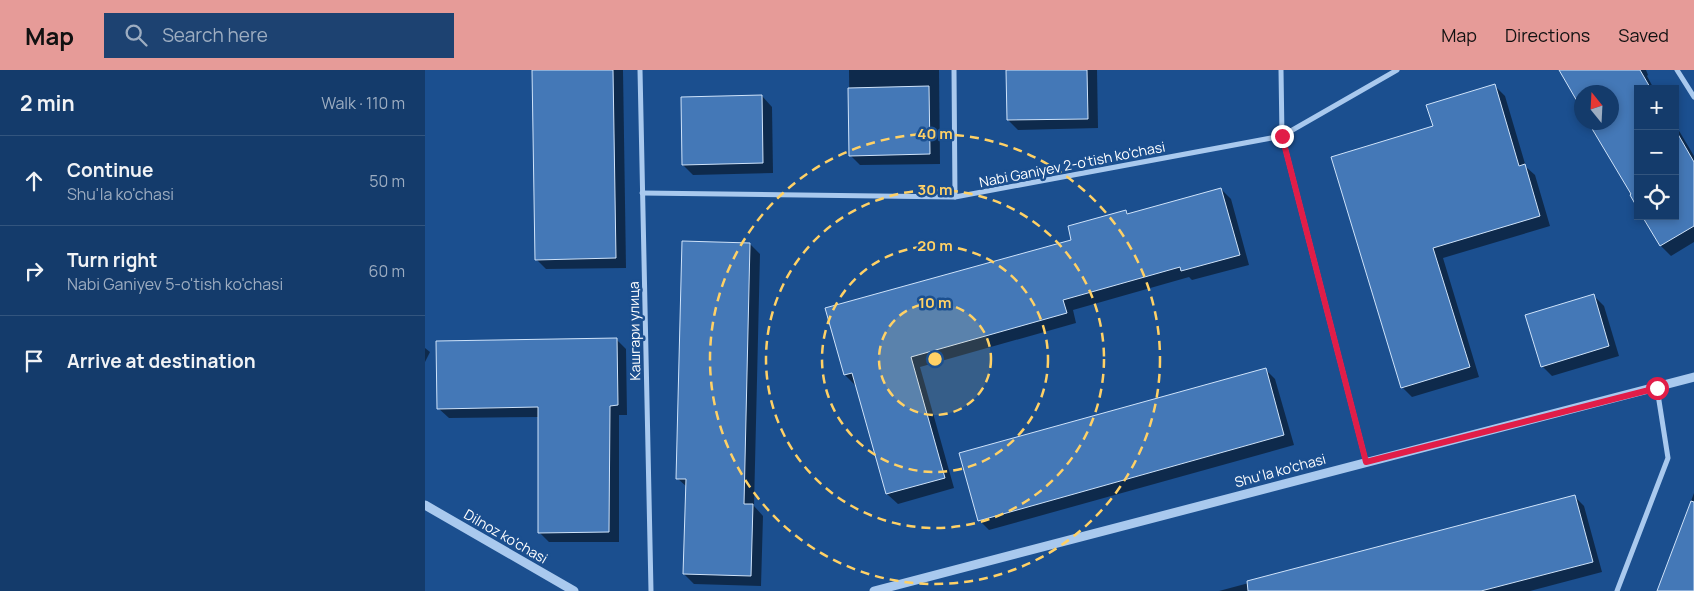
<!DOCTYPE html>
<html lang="en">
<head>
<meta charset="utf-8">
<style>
	body { margin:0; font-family:Manrope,sans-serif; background:#1d4271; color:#f1f3f6 }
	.controls { position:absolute; right:15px; top:15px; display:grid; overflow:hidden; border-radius:0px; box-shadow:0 2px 8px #0003 }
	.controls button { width:45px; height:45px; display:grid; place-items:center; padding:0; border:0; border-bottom:1px solid #33557e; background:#143b6b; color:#f1f3f6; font:25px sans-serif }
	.compass { position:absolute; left:1149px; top:15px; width:45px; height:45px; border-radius:50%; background:#143b6b; box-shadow:0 2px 8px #0003; rotate:342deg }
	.stop { position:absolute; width:15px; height:15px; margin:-11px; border:4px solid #e11d48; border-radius:50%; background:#fff }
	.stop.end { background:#e11d48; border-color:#fff; box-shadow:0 1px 5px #0008 }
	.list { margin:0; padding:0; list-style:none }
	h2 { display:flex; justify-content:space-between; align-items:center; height:65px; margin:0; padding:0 20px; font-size:21px }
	h2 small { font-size:16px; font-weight:400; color:#9dadc1 }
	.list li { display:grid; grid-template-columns:32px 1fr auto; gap:15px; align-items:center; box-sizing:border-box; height:90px; padding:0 20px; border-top:1px solid #33557e }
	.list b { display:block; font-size:19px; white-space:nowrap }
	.list p { margin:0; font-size:16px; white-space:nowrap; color:#9dadc1 }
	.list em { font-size:16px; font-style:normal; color:#9dadc1 }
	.icon { flex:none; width:28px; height:28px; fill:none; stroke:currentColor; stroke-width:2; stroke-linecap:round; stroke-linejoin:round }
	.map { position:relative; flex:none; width:1269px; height:521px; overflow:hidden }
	header { display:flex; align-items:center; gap:30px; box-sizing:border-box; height:70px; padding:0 25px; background:#e69b98; color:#111 }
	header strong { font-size:24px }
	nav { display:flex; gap:28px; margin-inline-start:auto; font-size:18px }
	.search { width:350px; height:45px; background:#1d4271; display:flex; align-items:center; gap:12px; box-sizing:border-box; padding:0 18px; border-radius:0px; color:#9dadc1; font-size:19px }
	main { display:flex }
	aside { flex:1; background:#143b6b }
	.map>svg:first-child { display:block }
	.shadow { fill:#0007 }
	.building { fill:#4478b7; stroke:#cfe3fa }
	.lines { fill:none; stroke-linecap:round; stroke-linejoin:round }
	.minor { stroke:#a9c9ee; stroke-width:5 }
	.tertiary { stroke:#a9c9ee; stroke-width:9 }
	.route { stroke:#e11d48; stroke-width:6 }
	.ring { fill:none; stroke:#ffd166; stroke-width:2.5; stroke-dasharray:9 6 }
	.labels { text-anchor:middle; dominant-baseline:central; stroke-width:5; stroke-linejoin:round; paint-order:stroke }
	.street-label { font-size:14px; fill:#fff; stroke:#1b4f8f }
	.centre { fill:#ffd166; stroke:#1b4f8f; stroke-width:2.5 }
	.ring-label { font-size:15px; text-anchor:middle; font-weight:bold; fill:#ffd166; stroke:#1b4f8f; stroke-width:5; stroke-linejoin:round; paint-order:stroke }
</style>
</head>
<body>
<header>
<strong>Map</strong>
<div class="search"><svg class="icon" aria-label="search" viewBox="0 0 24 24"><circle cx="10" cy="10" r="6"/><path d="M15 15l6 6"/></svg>Search here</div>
<nav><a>Map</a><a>Directions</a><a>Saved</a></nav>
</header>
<main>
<aside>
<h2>2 min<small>Walk · 110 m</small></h2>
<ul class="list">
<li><svg class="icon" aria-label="ahead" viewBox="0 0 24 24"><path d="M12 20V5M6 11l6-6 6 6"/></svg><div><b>Continue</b><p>Shu'la ko'chasi</p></div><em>50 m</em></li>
<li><svg class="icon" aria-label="right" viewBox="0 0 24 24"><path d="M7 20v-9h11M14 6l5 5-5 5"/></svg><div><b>Turn right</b><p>Nabi Ganiyev 5-o'tish ko'chasi</p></div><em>60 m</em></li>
<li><svg class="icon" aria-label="arrive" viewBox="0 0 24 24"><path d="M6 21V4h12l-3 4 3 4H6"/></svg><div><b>Arrive at destination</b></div></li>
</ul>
</aside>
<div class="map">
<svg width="1269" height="521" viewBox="0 0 1269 521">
	<rect width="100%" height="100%" fill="#1b4f8f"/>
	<g class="shadow">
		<path d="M108,0H198L201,198L121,199L111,189Z"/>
		<path d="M424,0H514L515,94L435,95L425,85Z"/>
		<path d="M582,0H672L673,58L593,60L583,50Z"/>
		<path d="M1135,0H1221L1223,5L1222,6L1229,19H1213L1186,52V22H1156V37Z"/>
		<path d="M1070,16L1080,26L1101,97L1110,105L1125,156L1018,188L1054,307L987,327L977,317L1009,57Z"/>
		<path d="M337,26L347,37L348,103L268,105L258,95Z"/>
		<path d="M1250,54L1269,86V172L1246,186L1236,176L1219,146H1250Z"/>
		<path d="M796,119L806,129L824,195L767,210L764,207L648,240L651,253L495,297L529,418L473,434L462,424L432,314L430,315L420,305L701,141L704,145Z"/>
		<path d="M325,174L335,184L329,436L338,446L336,516L269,514L259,504L262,417L252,408Z"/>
		<path d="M1169,226L1179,236L1194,286L1127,306L1117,296Z"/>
		<path d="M191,269L201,279L202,345H194V472H124L114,462V347L24,348L13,338Z"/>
		<path d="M0,278L5,282L0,292Z"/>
		<path d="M840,299L850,309L869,375L564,460L554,450Z"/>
		<path d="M1269,423V521H1233L1255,460Z"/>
		<path d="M1149,426L1159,436L1177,502L1105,521H794Z"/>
	</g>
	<g class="building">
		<path d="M107,0H188L191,188L110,190Z"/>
		<path d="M581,0H662L663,49L582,50Z"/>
		<path d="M1134,0H1215L1226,19H1213V139L1205,125L1206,124L1163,52H1186V22H1156V38Z"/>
		<path d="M1070,14L1094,96L1100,94L1115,146L1008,178L1045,297L976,318L906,87L1008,56L1001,35Z"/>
		<path d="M504,16L505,84L424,86L423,18Z"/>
		<path d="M337,25L338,93L257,95L256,27Z"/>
		<path d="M1250,59L1269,92V156L1235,176L1217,146H1250Z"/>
		<path d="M796,118L815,185L756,201L755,197L638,230L642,243L486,287L520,408L461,424L427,303L419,305L400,238L646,170L643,156L701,140L702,144Z"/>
		<path d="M257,171L325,173L319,434H328L326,506L258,504L261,409H251Z"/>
		<path d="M1169,224L1184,276L1116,297L1100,245Z"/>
		<path d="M192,268L193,335L185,336L184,462L113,463V337L12,339L11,271Z"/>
		<path d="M841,298L859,365L553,451L534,383Z"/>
		<path d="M1150,425L1168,492L1056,521H823L822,511Z"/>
		<path d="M1266,431L1269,432V521H1232Z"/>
	</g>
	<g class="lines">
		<g class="minor">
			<path d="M215,0L226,521"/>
			<path d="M529,0L530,127"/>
			<path d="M856,0L857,66L941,392"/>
			<path d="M1252,0L1269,27"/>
			<path d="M217,123L530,127L857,66L972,0"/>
			<path d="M1192,521L1243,388L1232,318"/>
		</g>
		<g class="tertiary">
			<path d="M0,435L149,521"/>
			<path d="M449,521L1269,307"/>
		</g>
	</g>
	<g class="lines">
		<path class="route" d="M857,66L941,392L1232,318"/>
	</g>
	<circle cx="510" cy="289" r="56" fill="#ffd166" fill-opacity=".12"/>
	<g class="ring">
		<circle cx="510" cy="289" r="56"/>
		<circle cx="510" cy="289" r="113"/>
		<circle cx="510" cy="289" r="169"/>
		<circle cx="510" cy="289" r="225"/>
	</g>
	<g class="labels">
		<g class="street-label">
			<text transform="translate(647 94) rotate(-11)">Nabi Ganiyev 2-o'tish ko'chasi</text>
			<text transform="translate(209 261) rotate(-91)">Кашгари улица</text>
			<text transform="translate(855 400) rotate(-15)">Shu'la ko'chasi</text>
			<text transform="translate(81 466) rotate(30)">Dilnoz ko'chasi</text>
		</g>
	</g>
	<circle cx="510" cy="289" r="8" class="centre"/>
	<g class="ring-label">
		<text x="510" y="69">40 m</text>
		<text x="510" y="125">30 m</text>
		<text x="510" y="181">20 m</text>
		<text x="510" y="238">10 m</text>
	</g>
</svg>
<div class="controls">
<button>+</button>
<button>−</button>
<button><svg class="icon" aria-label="locate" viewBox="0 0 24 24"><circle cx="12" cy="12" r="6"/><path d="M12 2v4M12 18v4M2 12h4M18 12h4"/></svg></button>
</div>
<svg class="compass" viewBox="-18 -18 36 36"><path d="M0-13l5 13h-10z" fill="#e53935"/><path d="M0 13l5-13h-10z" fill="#9dadc1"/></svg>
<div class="stop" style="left:1232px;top:318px"></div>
<div class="stop end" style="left:857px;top:66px"></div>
</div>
</main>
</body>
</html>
